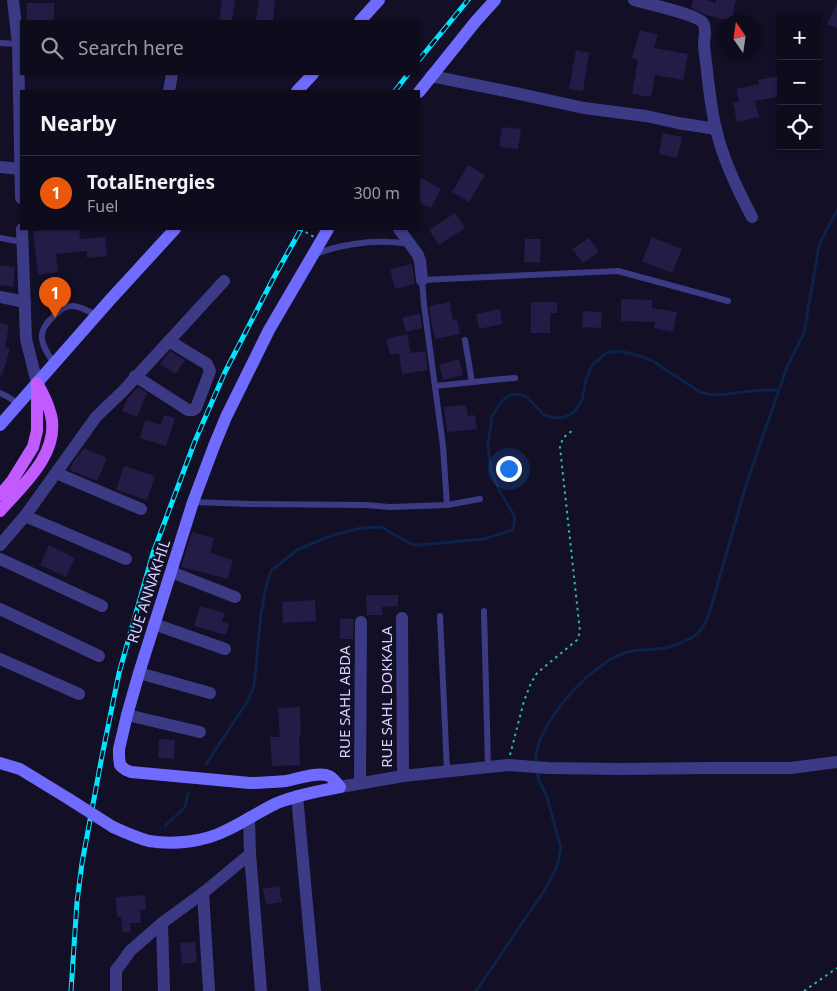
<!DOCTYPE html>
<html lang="en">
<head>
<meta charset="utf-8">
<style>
	body { margin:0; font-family:"Noto Sans",sans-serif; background:#1c1929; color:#f1f3f6 }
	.controls { position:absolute; right:15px; top:15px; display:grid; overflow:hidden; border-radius:0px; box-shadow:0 1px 4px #0004 }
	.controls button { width:45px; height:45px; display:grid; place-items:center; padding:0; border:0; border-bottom:1px solid #2e2b3b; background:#0e0b1c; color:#f1f3f6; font:25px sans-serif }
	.compass { position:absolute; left:717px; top:15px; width:45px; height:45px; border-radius:50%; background:#0e0b1c; box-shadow:0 1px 4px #0004; rotate:347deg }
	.you { position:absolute; left:508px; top:468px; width:18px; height:18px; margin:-12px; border:4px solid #fff; border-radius:50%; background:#1a73e8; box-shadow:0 0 0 8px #1a73e833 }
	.badge { display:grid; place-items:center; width:32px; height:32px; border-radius:50%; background:#ea580c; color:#fff; font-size:16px; font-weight:700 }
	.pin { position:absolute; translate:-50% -41px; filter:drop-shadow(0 1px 2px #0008) }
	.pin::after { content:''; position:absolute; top:26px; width:18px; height:15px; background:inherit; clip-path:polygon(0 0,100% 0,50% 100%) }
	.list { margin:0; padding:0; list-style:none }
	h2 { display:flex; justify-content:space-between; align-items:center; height:65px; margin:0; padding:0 20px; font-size:21px }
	h2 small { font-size:16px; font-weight:400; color:#9b9ba3 }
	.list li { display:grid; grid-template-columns:32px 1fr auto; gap:15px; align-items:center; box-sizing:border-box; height:75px; padding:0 20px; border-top:1px solid #2e2b3b }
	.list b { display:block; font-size:19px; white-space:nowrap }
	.list p { margin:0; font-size:16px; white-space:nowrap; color:#9b9ba3 }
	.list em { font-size:16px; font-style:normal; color:#9b9ba3 }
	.icon { flex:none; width:28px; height:28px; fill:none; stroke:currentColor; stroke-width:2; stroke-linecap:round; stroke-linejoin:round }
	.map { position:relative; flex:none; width:837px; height:991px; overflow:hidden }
	.search { position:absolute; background:#0e0b1c; box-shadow:0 1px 4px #0004; left:20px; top:20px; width:400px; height:55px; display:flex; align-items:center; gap:12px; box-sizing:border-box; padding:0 18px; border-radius:0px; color:#9b9ba3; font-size:19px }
	.panel { position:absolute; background:#0e0b1c; box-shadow:0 1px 4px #0004; left:20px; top:90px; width:400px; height:140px; border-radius:0px }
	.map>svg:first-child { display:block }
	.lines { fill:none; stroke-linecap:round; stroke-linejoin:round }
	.stream { stroke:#0c2248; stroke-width:3 }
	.building { fill:#241b47 }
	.path { stroke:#2fb8b0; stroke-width:2; stroke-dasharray:2.5 4; stroke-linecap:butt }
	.lane { stroke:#3d3a85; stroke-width:6 }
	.street { stroke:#3d3a85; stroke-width:12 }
	.secondary { stroke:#6f6bff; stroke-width:12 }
	.primary { stroke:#c25bff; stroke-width:12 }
	.rail-casing { stroke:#00e5ff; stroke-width:5 }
	.rail { stroke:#130f26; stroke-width:3; stroke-dasharray:9; stroke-linecap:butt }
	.path-bridge { stroke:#2fb8b0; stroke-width:2; stroke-dasharray:2.5 4; stroke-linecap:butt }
	.secondary-bridge { stroke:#6f6bff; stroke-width:12 }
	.labels { text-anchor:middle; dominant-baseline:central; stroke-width:4; stroke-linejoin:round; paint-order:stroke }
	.street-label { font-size:15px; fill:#d9d4ff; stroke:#130f26 }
</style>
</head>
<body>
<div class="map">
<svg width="837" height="991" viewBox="0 0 837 991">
	<rect width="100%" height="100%" fill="#130f26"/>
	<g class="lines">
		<g class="stream">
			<path d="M206,764L247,702L254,686L261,614L266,587L271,571L297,550L333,535L361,528L381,527L411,544L420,545L484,539L513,530L515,518L511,510L500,492L491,471L488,446L492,416L501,402L510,395L518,394L527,397L544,415L554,418L565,417L574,412L582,400L586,380L592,365L606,353L618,351L633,354L651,360L700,392L711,395L727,394L760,390H779"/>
			<path d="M536,764C532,727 591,664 624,653C639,648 655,651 670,647C677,645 685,641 691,638C694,636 698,634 700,631C704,626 706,620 709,614L747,482L787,367L804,333L819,245L828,227L837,211"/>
			<path d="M165,826L185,807L188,794"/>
			<path d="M476,991L544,891L557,867L561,849L547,797L538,778L537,770"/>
		</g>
	</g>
	<g class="building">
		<path d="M222,0H235L232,21H219Z"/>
		<path d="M259,0H275L273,21H256Z"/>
		<path d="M693,0H706L716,3V0H736L731,21L706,15L691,8Z"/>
		<rect x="27" y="3" width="27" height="17"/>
		<path d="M837,3V28L827,24Z"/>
		<path d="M640,30L658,35L654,48L688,54L683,80L655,75L651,97L632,94L638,60L632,58Z"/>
		<path d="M576,50L589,53L583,91L569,89Z"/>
		<path d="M779,76L781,83V96L755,101L759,117L737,122L733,103L739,102L736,89L759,84L758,80Z"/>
		<path d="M502,127L521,129L518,149L499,147Z"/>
		<path d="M663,133L682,137L677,158L659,154Z"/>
		<path d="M468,165L485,175L469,202L452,192Z"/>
		<path d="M421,178L441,189L431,208L419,202V183Z"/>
		<path d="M455,213L465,228L439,245L429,230Z"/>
		<path d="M56,229H79L80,239L105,237L107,256L87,258V251L56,254L58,272L38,275L33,231Z"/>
		<path d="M652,237L682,249L672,273L642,261Z"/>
		<path d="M589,238L599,252L583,263L572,249Z"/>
		<path d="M525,239H541L540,263L524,262Z"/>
		<path d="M412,264L415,284L395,289L390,269Z"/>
		<path d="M0,265L15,267L13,287L0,285Z"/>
		<path d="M621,299L652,300V308L677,312L673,332L654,328L655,322L621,321Z"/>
		<path d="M450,302L453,320L457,319L460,334L435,339L432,326L429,306Z"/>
		<path d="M531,302H557V313H550V333H531Z"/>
		<path d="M500,309L502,324L479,329L476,314Z"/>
		<path d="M583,311L602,312L601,328L582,327Z"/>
		<path d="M420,313L422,328L406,332L402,318Z"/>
		<path d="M0,323L9,325L5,347L10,348L2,376L0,375Z"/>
		<path d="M407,334L411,353L425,351L428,370L402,374L399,353L390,355L386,339Z"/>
		<path d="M170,351L185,360L176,374L160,364Z"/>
		<path d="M459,359L463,375L443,380L439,365Z"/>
		<path d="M138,387L147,393L137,417L122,411L128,398Z"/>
		<path d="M466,405L468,416L475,415L477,429L447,432L444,407Z"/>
		<path d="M164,415L175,418L166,446L140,438L145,420L161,425Z"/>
		<path d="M84,448L107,458L97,481L70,470L73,462Z"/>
		<path d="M124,466L155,476L147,500L116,490Z"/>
		<path d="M192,532L214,538L210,553L233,560L228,579L181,567Z"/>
		<path d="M49,545L75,558L66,577L40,565Z"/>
		<path d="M366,595H398V606L382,607V615H367Z"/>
		<path d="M315,600L316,621L283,623L282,602Z"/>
		<path d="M200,606L225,613L222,622L229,624L226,635L194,626Z"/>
		<path d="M340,618L354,619L353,639H340Z"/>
		<path d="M300,707L301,735H299L300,765L272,766L270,737H280L278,708Z"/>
		<path d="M159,739L175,740L174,759L158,758Z"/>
		<path d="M279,886L282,902L266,905L263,889Z"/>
		<path d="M145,895L146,910H140L141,923H130L131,932L123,933L121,917H117L116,897Z"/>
		<path d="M195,942L197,962L182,964L180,943Z"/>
	</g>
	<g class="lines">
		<g class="path">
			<path d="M510,755L524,701L531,683L537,673L577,640L580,632L560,447L563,438L573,430"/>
			<path d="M804,991L837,968"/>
		</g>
		<g class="lane">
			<path d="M0,43L18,44"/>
			<path d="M0,238L23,242"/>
			<path d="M316,254C338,245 367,241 390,242C397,242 403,243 410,244"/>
			<path d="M465,340L472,382"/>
			<path d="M54,364C42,345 34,333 54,316C60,310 65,305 74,306C81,307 90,312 97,315"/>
			<path d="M435,386L502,379L515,378"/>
			<path d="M0,393L8,397L19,404"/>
			<path d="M193,502L250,504L365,505L390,507L447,505L480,499"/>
			<path d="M447,505L443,446L424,305L422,280L618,271L728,301"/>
			<path d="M484,611L488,767"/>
			<path d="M440,616L447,770"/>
		</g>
		<g class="street">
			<path d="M13,0L18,44L21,198"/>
			<path d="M634,0C646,3 698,15 703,23C707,29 704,39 704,45C705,57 707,68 708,80C710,96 712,113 716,129C723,160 737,189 752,217"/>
			<path d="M431,76L515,93L584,108L646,116L678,123L716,129"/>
			<path d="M169,91L172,74"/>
			<path d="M0,167L20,169"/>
			<path d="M22,229L26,339L37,383"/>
			<path d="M399,229L418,255L420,261L422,280"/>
			<path d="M0,297L25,302"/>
			<path d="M135,376L188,410H193L196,408L210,371L207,364L169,341"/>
			<path d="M56,473L141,509"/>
			<path d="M25,516L126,559"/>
			<path d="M0,545L25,516L96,417L124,390L224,281"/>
			<path d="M0,559L102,606"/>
			<path d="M171,572L235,597"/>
			<path d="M0,609L99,656"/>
			<path d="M402,618L403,776"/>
			<path d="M154,624L225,649"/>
			<path d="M0,659L79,694"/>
			<path d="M139,673L210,693"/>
			<path d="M127,715L200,732"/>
			<path d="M360,783L361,622"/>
			<path d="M340,787L403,776L508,765L548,768L620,769L712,768H791L837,762"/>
			<path d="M297,796L315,991"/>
			<path d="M249,818L250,854L261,991"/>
			<path d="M203,893L209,991"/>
			<path d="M162,923L164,991"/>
			<path d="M116,991V970L123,961L130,951L162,923L203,893L250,854"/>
		</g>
		<g class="secondary">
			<path d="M360,21L379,0"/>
			<path d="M297,91L313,74"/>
			<path d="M419,92L476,21L495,0"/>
			<path d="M0,425L109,301L175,229"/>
			<path d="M0,763L20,769L69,799"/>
			<path d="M113,827C124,832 137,838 149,841C174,845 204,842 227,830C244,822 260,811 277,803C297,795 318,791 340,787C337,783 333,778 329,776C319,771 297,779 286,781C274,782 262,783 250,783L131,772L126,770L122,767L120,765L119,757V749L127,715L139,673L193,502L214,446L226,417L269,330L328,229"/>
		</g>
		<g class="primary">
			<path d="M0,495L12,481L33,447L37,431V385"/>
			<path d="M0,511C23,485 60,453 51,415C48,404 43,393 37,383"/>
		</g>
		<g class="rail-casing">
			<g id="rail">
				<path d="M419,60L468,0"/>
				<path d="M395,91L408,74"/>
				<path d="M71,991L77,902L82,863L102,756L119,673L153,553L195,441L225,372L273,279L301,229"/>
			</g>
		</g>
		<use href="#rail" class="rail"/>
		<path class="path-bridge" d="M300,229L314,237"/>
		<path class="secondary-bridge" d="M69,799L113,827"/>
	</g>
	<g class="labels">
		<g class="street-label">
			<text transform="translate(148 591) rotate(-72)">RUE ANNAKHIL</text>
			<text transform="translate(386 697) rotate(-90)">RUE SAHL DOKKALA</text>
			<text transform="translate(344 702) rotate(-90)">RUE SAHL ABDA</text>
		</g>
	</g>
</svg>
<div class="controls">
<button>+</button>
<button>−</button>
<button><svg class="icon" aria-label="locate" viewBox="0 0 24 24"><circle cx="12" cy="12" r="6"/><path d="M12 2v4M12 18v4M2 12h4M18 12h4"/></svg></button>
</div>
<svg class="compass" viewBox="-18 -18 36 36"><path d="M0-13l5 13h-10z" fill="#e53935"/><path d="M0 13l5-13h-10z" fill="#9b9ba3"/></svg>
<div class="you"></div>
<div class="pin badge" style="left:55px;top:318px">1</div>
<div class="search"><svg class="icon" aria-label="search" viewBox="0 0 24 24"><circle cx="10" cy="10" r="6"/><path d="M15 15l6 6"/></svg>Search here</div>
<section class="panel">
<h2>Nearby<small></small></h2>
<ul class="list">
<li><span class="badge">1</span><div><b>TotalEnergies</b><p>Fuel</p></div><em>300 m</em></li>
</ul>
</section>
</div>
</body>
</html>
